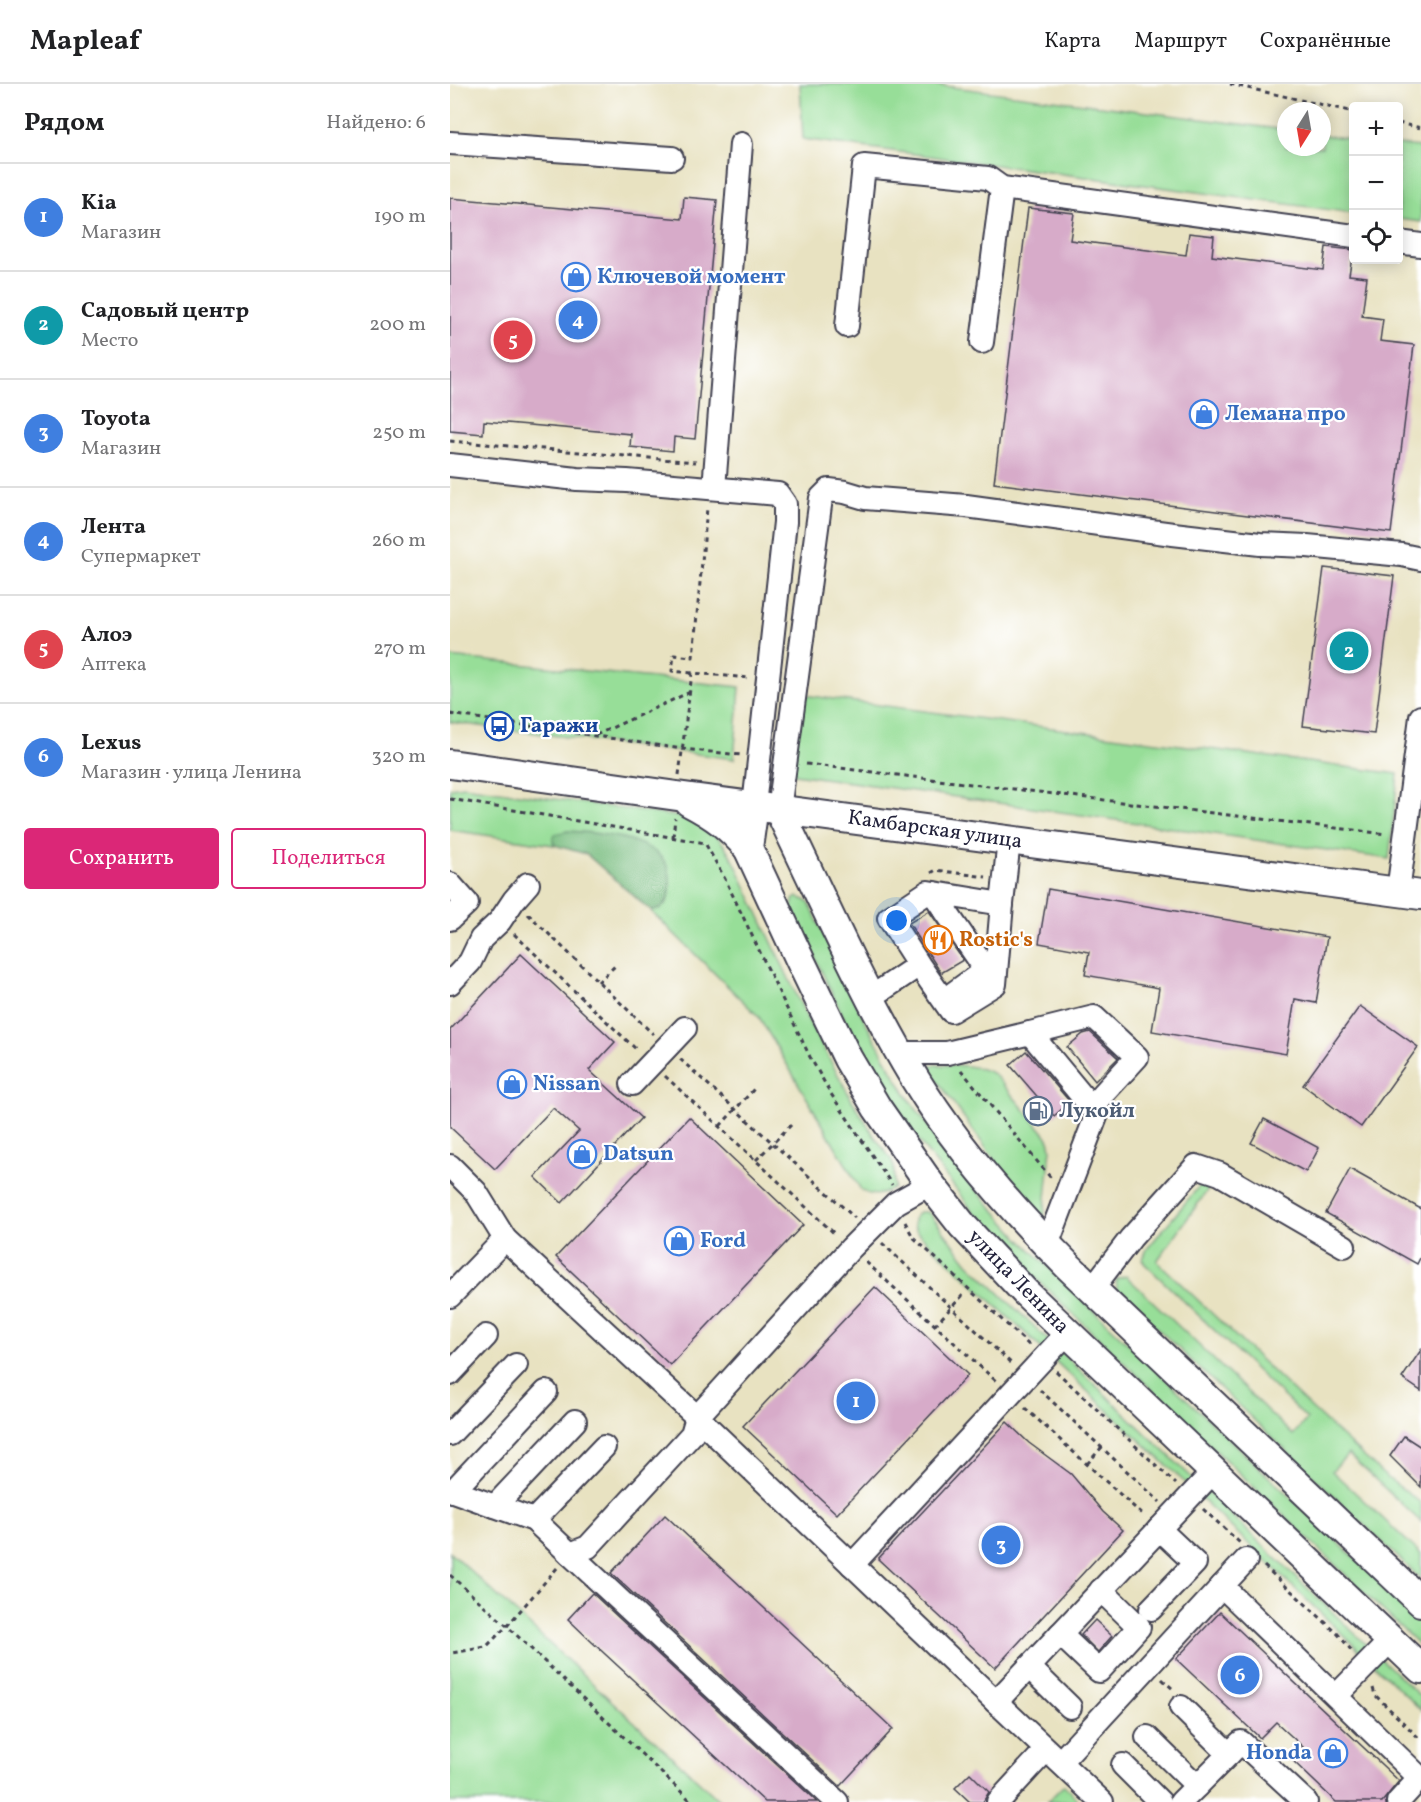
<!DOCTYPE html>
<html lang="ru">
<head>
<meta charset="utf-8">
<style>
	body { margin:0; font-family:Vollkorn,serif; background:#f2f2f2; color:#202124 }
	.controls { position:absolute; right:18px; top:18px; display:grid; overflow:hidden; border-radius:6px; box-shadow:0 3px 15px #0003 }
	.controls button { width:54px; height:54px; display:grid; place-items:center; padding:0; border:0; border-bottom:2px solid #e0e0e0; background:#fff; color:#202124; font:30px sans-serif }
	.compass { position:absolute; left:827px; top:18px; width:54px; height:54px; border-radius:50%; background:#fff; box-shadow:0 3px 15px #0003; rotate:191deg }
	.you { position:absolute; left:447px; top:837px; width:21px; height:21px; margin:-15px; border:4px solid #fff; border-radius:50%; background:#1a73e8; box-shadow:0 0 0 9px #1a73e833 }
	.badge { display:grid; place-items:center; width:39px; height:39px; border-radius:50%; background:#db2777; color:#fff; font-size:20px; font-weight:700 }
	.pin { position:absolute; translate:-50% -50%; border:3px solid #fff; box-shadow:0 2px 6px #0006 }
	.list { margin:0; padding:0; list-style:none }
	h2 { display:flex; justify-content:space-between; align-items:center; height:78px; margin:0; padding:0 24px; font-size:26px }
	h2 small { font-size:20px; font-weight:400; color:#757577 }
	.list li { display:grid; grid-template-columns:39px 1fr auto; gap:18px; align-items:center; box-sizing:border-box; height:108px; padding:0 24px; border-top:2px solid #e0e0e0 }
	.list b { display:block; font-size:22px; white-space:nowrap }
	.list p { margin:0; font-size:20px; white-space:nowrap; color:#757577 }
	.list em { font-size:20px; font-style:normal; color:#757577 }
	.actions { display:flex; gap:12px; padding:18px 24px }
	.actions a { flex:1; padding:14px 0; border:2px solid #db2777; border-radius:6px; text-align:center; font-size:21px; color:#db2777 }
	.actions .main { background:#db2777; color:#fff }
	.icon { flex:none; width:33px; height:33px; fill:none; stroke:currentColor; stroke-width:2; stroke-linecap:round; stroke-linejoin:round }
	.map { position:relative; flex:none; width:971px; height:1718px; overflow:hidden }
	header { display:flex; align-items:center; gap:36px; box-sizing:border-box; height:84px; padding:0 30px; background:#fff; border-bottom:2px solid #e0e0e0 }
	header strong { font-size:28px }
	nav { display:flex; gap:33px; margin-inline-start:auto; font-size:21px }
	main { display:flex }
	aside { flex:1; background:#fff }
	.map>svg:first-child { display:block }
	.green { fill:#97de98; stroke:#5c806a; stroke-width:1.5 }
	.forest { fill:#79bd80; stroke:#4e705e; stroke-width:1.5 }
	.building { fill:#d7abc9 }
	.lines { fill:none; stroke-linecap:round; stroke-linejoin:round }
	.minor-casing { stroke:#403f4f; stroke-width:26 }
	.major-casing { stroke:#403f4f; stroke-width:32 }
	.path { stroke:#403f4f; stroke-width:3; stroke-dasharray:4.5 4.5; stroke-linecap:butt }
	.minor { stroke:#fff; stroke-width:22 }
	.major { stroke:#fff; stroke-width:28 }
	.labels { text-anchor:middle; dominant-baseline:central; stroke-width:4.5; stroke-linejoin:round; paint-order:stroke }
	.shop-label { font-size:21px; font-weight:bold; fill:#366cbe; stroke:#fff; text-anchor:start }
	.transit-label { font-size:21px; font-weight:bold; fill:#164399; stroke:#fff; text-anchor:start }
	.street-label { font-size:21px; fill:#22223b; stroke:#fff }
	.food-label { font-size:21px; font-weight:bold; fill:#c56008; stroke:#fff; text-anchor:start }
	.service-label { font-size:21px; font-weight:bold; fill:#4e5e75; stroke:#fff; text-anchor:start }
</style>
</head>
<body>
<header>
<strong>Mapleaf</strong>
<nav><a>Карта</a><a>Маршрут</a><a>Сохранённые</a></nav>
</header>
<main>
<aside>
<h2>Рядом<small>Найдено: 6</small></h2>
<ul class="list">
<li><span class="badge" style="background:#3f7fe0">1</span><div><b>Kia</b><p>Магазин</p></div><em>190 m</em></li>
<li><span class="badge" style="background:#0f9aa8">2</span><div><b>Садовый центр</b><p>Место</p></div><em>200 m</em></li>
<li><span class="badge" style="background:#3f7fe0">3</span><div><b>Toyota</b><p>Магазин</p></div><em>250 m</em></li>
<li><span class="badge" style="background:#3f7fe0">4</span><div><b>Лента</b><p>Супермаркет</p></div><em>260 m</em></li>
<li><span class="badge" style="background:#e0444e">5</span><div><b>Алоэ</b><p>Аптека</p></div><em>270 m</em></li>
<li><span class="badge" style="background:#3f7fe0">6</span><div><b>Lexus</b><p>Магазин · улица Ленина</p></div><em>320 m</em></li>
</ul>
<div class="actions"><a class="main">Сохранить</a><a>Поделиться</a></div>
</aside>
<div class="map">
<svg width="971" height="1718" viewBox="0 0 971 1718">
	<rect width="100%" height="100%" fill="#fff"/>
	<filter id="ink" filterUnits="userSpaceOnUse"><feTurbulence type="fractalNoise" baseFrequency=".0167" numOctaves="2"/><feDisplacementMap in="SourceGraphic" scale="12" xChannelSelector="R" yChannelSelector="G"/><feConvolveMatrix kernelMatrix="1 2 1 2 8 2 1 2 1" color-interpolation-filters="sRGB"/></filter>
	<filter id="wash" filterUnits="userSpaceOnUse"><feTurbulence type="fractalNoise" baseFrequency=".008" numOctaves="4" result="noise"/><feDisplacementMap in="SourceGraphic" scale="24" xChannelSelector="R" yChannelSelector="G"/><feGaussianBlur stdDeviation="1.35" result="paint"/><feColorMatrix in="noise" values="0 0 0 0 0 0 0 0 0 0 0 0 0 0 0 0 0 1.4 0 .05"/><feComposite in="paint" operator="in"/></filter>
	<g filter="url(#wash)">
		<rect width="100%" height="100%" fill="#e8e2c1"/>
		<g class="green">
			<path d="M350,0H479L836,46V63H872V51L903,55V129L353,55Z"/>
			<path d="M948,61L971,63V138L949,135Z"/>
			<path d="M0,573L290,603L284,675L0,638Z"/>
			<path d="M346,610L948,690L939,775L338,689Z"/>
			<path d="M13,702L232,733C263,744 269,751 285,779L358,936L403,1018L423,1050L441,1075L444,1083V1104C432,1111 423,1114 411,1106L309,933L200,826L210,825L217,818L220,811L215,778L201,766L181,756L103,754L104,761L0,746V704Z"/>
			<path d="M347,813L355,816L359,819L408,924L444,990L461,1018L523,1102L569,1154L628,1212L971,1537V1563L574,1183L525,1130L458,1043L424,989L399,945L342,825L343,816Z"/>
			<path d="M476,981C499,981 523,979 544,990L595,1050L599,1056L601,1064L594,1134L546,1078Z"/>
			<path d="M751,1100H762L707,1177L863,1326L934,1391L971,1419V1438L898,1370L882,1387L971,1470V1495L667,1206L666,1195L676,1192L843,1351L857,1335L694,1179L693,1175L697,1165Z"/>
			<path d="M469,1128H477L480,1130L518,1179L971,1613V1626L725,1389L468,1149C462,1141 462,1135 469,1128Z"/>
			<path d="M0,1468L271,1718H0Z"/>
			<path d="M614,1701L629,1718H597Z"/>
		</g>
		<path class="forest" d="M117,747C147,749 219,753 220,795C221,808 219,816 210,825L200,826L136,770L104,761L103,754L106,750Z"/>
		<g id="blocks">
			<g class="building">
				<path d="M234,113L267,116L245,355L224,353L223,367L180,363L181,350L34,337L33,350L0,347V114L232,135Z"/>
				<path d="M578,124L624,129L620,156L736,171L739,149L764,152L762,172L873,186L876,163L903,166L899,191L917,193L912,232L933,235L930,257L964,261L941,449L544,399Z"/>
				<path d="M874,484L944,492L924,650L853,642Z"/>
				<path d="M598,805L877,853L866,919L845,915L836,970L702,947L709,904L635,891L639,868L589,859Z"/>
				<path d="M479,827L513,876L491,889L459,839Z"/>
				<path d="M71,870L165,958L139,986L191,1034L112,1119L85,1093L129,1047L103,1024L45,1085L0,1043V946Z"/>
				<path d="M910,922L968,963L911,1043L853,1001Z"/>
				<path d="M640,948L668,974L645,997L617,963L633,950Z"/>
				<path d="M576,967L620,1018L604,1032L560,981Z"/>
				<path d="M239,1033L353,1141L220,1281L106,1173Z"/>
				<path d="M814,1035L869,1064L856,1088L801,1059Z"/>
				<path d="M900,1085L971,1125V1172L967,1180L876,1129Z"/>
				<path d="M425,1203L518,1291L387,1430L293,1342Z"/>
				<path d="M971,1266V1307L952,1294Z"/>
				<path d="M557,1338L579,1359L621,1390L653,1428L673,1446L545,1584L428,1475Z"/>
				<path d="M954,1352L971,1363V1403L940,1372Z"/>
				<path d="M215,1431L443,1645L390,1702L161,1489Z"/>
				<path d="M142,1509L367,1718H315L142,1558L118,1535Z"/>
				<path d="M770,1528L949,1697L932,1718H886L841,1675L853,1663L826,1638L810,1654L726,1575Z"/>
				<path d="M645,1536L662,1552L648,1568L631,1551Z"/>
				<path d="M520,1689L539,1708L533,1718H520L505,1704Z"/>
			</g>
		</g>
	</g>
	<g filter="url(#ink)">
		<use href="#blocks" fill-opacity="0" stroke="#403f4f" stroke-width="1.5"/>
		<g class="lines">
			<g class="minor-casing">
				<g id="minor">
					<path d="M0,59L222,74"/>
					<path d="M948,158L971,161"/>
					<path d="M397,242L414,82L538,94L552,104L904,152"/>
					<path d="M532,258L552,104"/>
					<path d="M0,381L127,395L177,397L328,410L335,420V438L304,722"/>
					<path d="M264,404L291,60"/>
					<path d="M329,726L371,414L379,406L395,408L415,414L516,422L723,450L810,460L857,462L952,471L971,475"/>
					<path d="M0,800L17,819L0,835"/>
					<path d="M948,808L971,633"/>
					<path d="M483,809L532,880L530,890L497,914"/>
					<path d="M552,820L559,756"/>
					<path d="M0,899L20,878L31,855L50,837L64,816L78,800"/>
					<path d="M420,914L469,881L501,927L545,900L552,820L478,808L439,834L469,881"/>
					<path d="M580,949L644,933L687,973L641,1023"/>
					<path d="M450,969H497L580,949L647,1030L597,1161"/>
					<path d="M182,1000L235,944"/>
					<path d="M0,1082L26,1108L55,1155L247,1333L401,1164L446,1119L480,1100"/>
					<path d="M642,1205L681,1154L746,1082L770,1090L894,1162"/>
					<path d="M0,1212L55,1155"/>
					<path d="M0,1290L36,1252"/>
					<path d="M0,1350L66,1281"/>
					<path d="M0,1406L84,1436L120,1470"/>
					<path d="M3,1407L96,1308"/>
					<path d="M45,1422L125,1337"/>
					<path d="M84,1436L154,1363"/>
					<path d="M402,1481L617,1249"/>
					<path d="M772,1502L970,1694L948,1718"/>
					<path d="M701,1525L745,1479L709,1445"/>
					<path d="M610,1550L649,1587L689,1543L651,1506"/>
					<path d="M579,1583L620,1623"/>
					<path d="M886,1612L941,1556"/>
					<path d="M546,1618L652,1718"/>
					<path d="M731,1623L779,1670"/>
					<path d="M697,1653L747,1702"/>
					<path d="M610,1678L796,1476"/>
					<path d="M673,1681L710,1718"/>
					<path d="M387,1718L120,1470L138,1463L242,1350L247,1333L546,1618L763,1388"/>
					<path d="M548,1718L596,1666"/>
					<path d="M731,1718L791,1658L856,1718"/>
				</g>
			</g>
			<g class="major-casing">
				<g id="major">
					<path d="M0,680L227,712L971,811"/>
					<path d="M239,718C266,732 278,742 298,764"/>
					<path d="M304,722L298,764L351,878L398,975L427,1024L480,1100L513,1142L576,1209L971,1585"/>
					<path d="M329,726C373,816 413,909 465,995C507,1064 561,1125 618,1182L971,1518"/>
				</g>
			</g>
			<g class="path">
				<path d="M780,0L904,28"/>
				<path d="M948,39L971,44"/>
				<path d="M0,357L246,378"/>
				<path d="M242,589L222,587L224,571L243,573L257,424"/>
				<path d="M0,630L232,665L291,671"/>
				<path d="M146,651L240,608"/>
				<path d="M356,680L936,750"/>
				<path d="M229,691L242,589L300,594"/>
				<path d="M0,715L255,759L275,795L360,973L381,1010L442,1101"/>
				<path d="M223,753L225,734"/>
				<path d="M481,789L486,786L536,793"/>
				<path d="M78,830L203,950"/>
				<path d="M64,850L188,967"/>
				<path d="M148,898L166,881"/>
				<path d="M230,975L405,1134"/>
				<path d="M511,986L601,1094"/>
				<path d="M215,992L386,1151"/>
				<path d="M270,1042L304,1005"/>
				<path d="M306,1076L343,1039"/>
				<path d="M455,1138L463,1153L580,1262"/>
				<path d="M432,1159L563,1281"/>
				<path d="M416,1178L546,1297"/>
				<path d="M485,1241L513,1211"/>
				<path d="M606,1287L726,1400"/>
				<path d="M590,1306L710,1418"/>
				<path d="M575,1324L694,1432"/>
				<path d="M637,1380L652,1363"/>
				<path d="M753,1425L790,1459"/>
				<path d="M814,1482L887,1549L902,1567"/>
				<path d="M107,1484L57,1542L242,1718"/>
				<path d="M0,1491L57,1542L36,1563L2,1569L0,1568"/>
				<path d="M712,1595L723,1605"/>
				<path d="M923,1604L925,1611L971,1656"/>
			</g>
			<use href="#minor" class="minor"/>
			<use href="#major" class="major"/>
		</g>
	</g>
	<defs>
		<g id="shop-ring" transform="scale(1.5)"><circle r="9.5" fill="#fff" stroke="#3f7fe0" stroke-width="1.5"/><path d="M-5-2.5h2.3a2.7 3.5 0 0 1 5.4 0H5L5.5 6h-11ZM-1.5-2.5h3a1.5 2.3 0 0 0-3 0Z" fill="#3f7fe0"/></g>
		<g id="bus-ring" transform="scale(1.5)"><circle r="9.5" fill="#fff" stroke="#1a4fb4" stroke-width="1.5"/><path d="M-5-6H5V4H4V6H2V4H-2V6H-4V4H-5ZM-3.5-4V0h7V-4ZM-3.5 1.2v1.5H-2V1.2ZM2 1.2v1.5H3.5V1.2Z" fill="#1a4fb4"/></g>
		<g id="restaurant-ring" transform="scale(1.5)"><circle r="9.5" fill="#fff" stroke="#e8710a" stroke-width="1.5"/><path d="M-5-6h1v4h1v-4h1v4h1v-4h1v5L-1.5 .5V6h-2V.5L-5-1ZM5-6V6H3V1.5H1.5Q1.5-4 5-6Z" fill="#e8710a"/></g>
		<g id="fuel-ring" transform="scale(1.5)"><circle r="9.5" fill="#fff" stroke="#5c6f8a" stroke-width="1.5"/><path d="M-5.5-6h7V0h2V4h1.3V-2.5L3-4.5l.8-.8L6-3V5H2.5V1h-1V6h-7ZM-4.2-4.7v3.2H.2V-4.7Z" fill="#5c6f8a"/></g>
	</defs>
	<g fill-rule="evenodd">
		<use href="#shop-ring" x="126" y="193"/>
		<use href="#shop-ring" x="754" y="330"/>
		<use href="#bus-ring" x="49" y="642"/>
		<use href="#restaurant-ring" x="488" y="856"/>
		<use href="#shop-ring" x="62" y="1000"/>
		<use href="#fuel-ring" x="588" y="1027"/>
		<use href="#shop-ring" x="132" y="1070"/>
		<use href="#shop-ring" x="229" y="1157"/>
		<use href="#shop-ring" x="883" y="1669"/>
	</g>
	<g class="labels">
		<g class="shop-label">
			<text x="147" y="193">Ключевой момент</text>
			<text x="775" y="330">Лемана про</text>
			<text x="83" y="1000">Nissan</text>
			<text x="153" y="1070">Datsun</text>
			<text x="250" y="1157">Ford</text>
			<text x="862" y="1669" text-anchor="end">Honda</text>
		</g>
		<g class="transit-label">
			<text x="70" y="642">Гаражи</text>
		</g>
		<g class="street-label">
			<text transform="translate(485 746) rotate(8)">Камбарская улица</text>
			<text transform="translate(568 1198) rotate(46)">улица Ленина</text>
		</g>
		<g class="food-label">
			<text x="509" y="856">Rostic's</text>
		</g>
		<g class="service-label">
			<text x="609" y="1027">Лукойл</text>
		</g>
	</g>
</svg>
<div class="controls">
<button>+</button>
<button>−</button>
<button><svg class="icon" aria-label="locate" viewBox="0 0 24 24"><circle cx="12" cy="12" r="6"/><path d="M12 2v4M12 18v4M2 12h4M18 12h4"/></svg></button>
</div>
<svg class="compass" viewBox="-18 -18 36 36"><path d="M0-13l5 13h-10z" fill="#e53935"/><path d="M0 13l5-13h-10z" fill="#757577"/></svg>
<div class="you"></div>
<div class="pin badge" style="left:406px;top:1317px;background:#3f7fe0">1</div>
<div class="pin badge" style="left:899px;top:567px;background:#0f9aa8">2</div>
<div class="pin badge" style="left:551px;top:1461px;background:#3f7fe0">3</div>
<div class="pin badge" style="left:128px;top:236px;background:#3f7fe0">4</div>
<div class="pin badge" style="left:63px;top:256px;background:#e0444e">5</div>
<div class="pin badge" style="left:790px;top:1591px;background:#3f7fe0">6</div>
</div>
</main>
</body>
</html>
